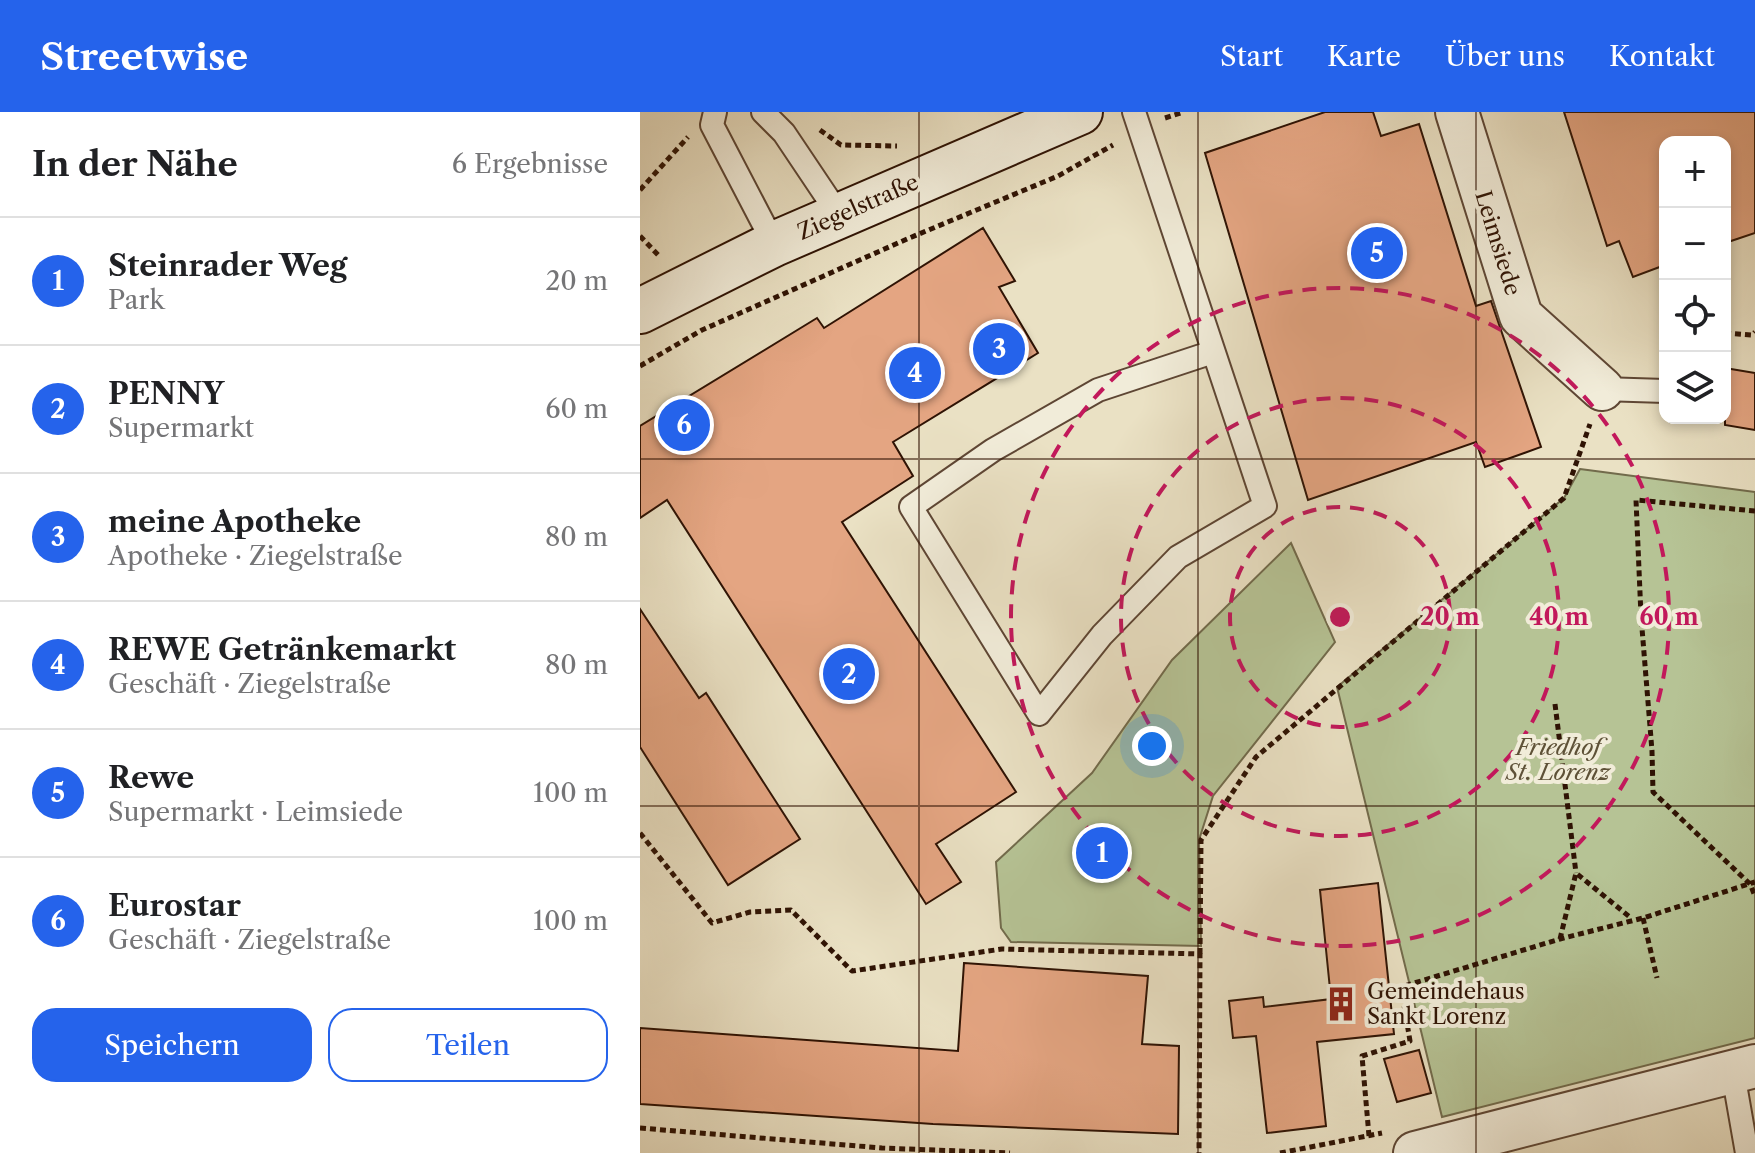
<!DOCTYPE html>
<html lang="de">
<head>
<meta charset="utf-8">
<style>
	body { margin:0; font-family:"Libre Caslon Text",serif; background:#f6f6f6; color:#202124 }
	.controls { position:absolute; right:24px; top:24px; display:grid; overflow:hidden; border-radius:16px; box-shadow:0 4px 12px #0003 }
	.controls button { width:72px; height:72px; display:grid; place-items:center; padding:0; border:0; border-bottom:2px solid #e0e0e0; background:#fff; color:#202124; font:40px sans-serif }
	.you { position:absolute; left:512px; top:634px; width:28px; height:28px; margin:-20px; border:6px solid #fff; border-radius:50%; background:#1a73e8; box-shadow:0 0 0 12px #1a73e833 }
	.badge { display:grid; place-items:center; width:52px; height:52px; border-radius:50%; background:#2563eb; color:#fff; font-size:26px; font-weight:700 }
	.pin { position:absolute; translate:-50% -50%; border:4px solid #fff; box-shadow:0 2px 8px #0006 }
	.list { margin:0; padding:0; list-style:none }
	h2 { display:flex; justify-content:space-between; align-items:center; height:104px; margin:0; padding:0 32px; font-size:34px }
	h2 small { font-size:26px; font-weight:400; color:#757577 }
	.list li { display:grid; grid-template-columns:52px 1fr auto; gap:24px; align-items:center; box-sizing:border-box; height:128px; padding:0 32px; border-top:2px solid #e0e0e0 }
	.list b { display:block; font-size:30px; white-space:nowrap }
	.list p { margin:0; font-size:26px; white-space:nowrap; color:#757577 }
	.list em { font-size:26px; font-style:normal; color:#757577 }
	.actions { display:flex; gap:16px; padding:24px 32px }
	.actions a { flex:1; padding:18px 0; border:2px solid #2563eb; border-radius:24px; text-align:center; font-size:28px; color:#2563eb }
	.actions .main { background:#2563eb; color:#fff }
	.icon { flex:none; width:44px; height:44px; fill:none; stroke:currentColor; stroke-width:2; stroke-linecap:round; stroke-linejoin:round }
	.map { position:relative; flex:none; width:1115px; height:1041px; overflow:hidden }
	header { display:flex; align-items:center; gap:48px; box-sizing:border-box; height:112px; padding:0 40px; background:#2563eb; color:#fff }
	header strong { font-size:38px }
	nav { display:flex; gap:44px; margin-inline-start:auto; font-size:28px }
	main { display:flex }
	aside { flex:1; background:#fff }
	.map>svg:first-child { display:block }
	.green { fill:#b6c395; stroke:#726b4c; stroke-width:2 }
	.building { fill:#e4a582; stroke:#2f1304; stroke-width:2 }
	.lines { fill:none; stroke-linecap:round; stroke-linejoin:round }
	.service-casing { stroke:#5e4634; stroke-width:26 }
	.minor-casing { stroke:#5e4634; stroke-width:46 }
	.secondary-casing { stroke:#2f1304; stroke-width:48 }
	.path { stroke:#2f1304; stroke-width:5; stroke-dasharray:6 4; stroke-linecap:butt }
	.service { stroke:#f1ecd9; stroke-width:22 }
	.minor { stroke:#f1ecd9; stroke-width:42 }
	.secondary { stroke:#f1ecd9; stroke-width:44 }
	.grid { fill:none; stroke:#2f1304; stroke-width:2; stroke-opacity:0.55 }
	.ring { fill:none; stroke:#c2185b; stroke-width:4; stroke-dasharray:14 10 }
	.labels { text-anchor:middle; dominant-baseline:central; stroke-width:8; stroke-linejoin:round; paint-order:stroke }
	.street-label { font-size:22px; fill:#2f1304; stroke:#f1ecd9 }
	.park-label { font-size:22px; font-style:italic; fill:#5e5137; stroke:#f1ecd9 }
	.poi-label { font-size:22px; fill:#2f1304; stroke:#f1ecd9; text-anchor:start }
	.centre { fill:#c2185b; stroke:#f1ecd9; stroke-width:4 }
	.ring-label { font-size:24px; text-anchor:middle; font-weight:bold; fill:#c2185b; stroke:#f1ecd9; stroke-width:8; stroke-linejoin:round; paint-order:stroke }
</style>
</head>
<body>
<header>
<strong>Streetwise</strong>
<nav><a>Start</a><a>Karte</a><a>Über uns</a><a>Kontakt</a></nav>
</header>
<main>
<aside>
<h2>In der Nähe<small>6 Ergebnisse</small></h2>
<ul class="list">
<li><span class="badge">1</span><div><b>Steinrader Weg</b><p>Park</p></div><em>20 m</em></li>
<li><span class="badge">2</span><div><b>PENNY</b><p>Supermarkt</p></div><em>60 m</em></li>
<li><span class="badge">3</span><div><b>meine Apotheke</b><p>Apotheke · Ziegelstraße</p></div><em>80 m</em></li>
<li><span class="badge">4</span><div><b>REWE Getränkemarkt</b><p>Geschäft · Ziegelstraße</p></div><em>80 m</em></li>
<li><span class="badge">5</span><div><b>Rewe</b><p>Supermarkt · Leimsiede</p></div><em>100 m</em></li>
<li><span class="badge">6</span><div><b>Eurostar</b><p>Geschäft · Ziegelstraße</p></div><em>100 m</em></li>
</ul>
<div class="actions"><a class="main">Speichern</a><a>Teilen</a></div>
</aside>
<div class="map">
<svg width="1115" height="1041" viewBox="0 0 1115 1041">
	<rect width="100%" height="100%" fill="#eae1c4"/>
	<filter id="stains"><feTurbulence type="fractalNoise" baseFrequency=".0025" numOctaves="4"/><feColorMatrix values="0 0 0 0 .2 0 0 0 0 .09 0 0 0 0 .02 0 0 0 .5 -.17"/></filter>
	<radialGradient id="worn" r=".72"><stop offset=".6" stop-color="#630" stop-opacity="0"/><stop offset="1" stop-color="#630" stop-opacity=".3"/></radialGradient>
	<g class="green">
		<path d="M940,357L1115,380V926L802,1005L697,575L924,386Z"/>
		<path d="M651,431L695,530L573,684L559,728L561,834L371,830L361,816L356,750L452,661L532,548Z"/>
	</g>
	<g class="building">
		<path d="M685,0H733L741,24L779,12L836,194L851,189L901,335L845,355L836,330L668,388L565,41Z"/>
		<path d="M924,0H1115V121L1085,131V30H1025V153L993,165L979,129L967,134Z"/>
		<path d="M343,116L375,169L359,175L398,241L253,330L273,364L202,410L376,680L296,732L321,770L286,792L27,388L0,406V314L177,206L184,216Z"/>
		<path d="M1085,256L1115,261V318L1085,313Z"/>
		<path d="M0,497L59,586L66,581L160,727L88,773L0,635Z"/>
		<path d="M738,771L754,922L677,930L686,1014L627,1021L616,924L593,926L589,889L623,885L624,895L691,887L680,778Z"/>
		<path d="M324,851L508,864L502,932L539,934L538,1022L293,1012L0,992V916L318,939Z"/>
		<path d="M779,938L791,981L757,990L744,947Z"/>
	</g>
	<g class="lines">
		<g class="service-casing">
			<g id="service">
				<path d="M75,0L72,13L134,132"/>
				<path d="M123,0L144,21L199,103"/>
				<path d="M494,0L625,394L538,445L462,523L399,602L271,395L353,338L458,278L573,240"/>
				<path d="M962,277L1025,279"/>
				<path d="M1093,961L1107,1041"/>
			</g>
		</g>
		<g class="minor-casing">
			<g id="minor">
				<path d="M817,0L881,204L962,277"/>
				<path d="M775,1041L1115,954"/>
			</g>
		</g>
		<g class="secondary-casing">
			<path id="secondary" d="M0,199L134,132L440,0"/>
		</g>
		<g class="path">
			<path d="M525,6L544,0"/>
			<path d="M180,18L201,33L257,34"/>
			<path d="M0,78L48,25"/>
			<path d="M0,124L20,145"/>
			<path d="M1085,221L1112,223L1115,220"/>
			<path d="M0,254L62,218L267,127L418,64L473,33"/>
			<path d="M1115,399L996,388L1001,504L1012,639L1013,680L1110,772L1115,784"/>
			<path d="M915,592L936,761"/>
			<path d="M0,721L72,811L110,800L151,798L212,859L362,837L560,842L559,1041"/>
			<path d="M1003,806L1017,866"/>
			<path d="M920,827L936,761L991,806"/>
			<path d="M560,842L561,728L616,645L924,386L950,312"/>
			<path d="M0,1016L242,1036L370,1041"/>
			<path d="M729,1024L722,944L770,929L761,875L920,827L1003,806L1115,770"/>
			<path d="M640,1041L742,1021"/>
		</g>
		<use href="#service" class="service"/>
		<use href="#minor" class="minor"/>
		<use href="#secondary" class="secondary"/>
	</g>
	<path class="grid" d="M279,0V1041M558,0V1041M836,0V1041M0,347H1115M0,694H1115"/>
	<g class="ring">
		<circle cx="700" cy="505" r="110"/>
		<circle cx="700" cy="505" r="219"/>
		<circle cx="700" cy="505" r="329"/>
	</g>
	<defs>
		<g id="building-bare" transform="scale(2.76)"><path d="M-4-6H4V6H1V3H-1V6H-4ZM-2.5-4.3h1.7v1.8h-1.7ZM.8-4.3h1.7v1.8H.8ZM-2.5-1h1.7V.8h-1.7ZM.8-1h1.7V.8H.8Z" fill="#8f2418" stroke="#f1ecd9" stroke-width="2.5" paint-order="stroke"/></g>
	</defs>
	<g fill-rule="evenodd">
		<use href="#building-bare" x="701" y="892"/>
	</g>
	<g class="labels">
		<g class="street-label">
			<text transform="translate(218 95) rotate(-24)">Ziegelstraße</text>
			<text transform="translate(858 131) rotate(73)">Leimsiede</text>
		</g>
		<g class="park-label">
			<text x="918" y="635">Friedhof<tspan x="918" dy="25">St. Lorenz</tspan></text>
		</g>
		<g class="poi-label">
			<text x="727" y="879">Gemeindehaus<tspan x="727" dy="25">Sankt Lorenz</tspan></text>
		</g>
	</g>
	<circle cx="700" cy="505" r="12" class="centre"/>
	<g class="ring-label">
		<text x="810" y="513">20 m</text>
		<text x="919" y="513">40 m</text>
		<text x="1029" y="513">60 m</text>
	</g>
	<rect width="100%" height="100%" filter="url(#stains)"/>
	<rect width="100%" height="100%" fill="url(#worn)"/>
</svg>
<div class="controls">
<button>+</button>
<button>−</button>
<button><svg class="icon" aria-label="locate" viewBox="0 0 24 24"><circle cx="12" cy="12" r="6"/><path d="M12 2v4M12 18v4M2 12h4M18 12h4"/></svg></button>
<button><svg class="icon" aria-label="layers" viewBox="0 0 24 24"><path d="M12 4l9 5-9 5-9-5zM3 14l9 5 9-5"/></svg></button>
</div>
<div class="you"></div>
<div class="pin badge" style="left:462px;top:741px">1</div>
<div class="pin badge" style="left:209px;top:562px">2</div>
<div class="pin badge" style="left:359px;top:237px">3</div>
<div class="pin badge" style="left:275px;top:261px">4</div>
<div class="pin badge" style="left:737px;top:141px">5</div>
<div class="pin badge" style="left:44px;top:313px">6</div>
</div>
</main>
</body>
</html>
